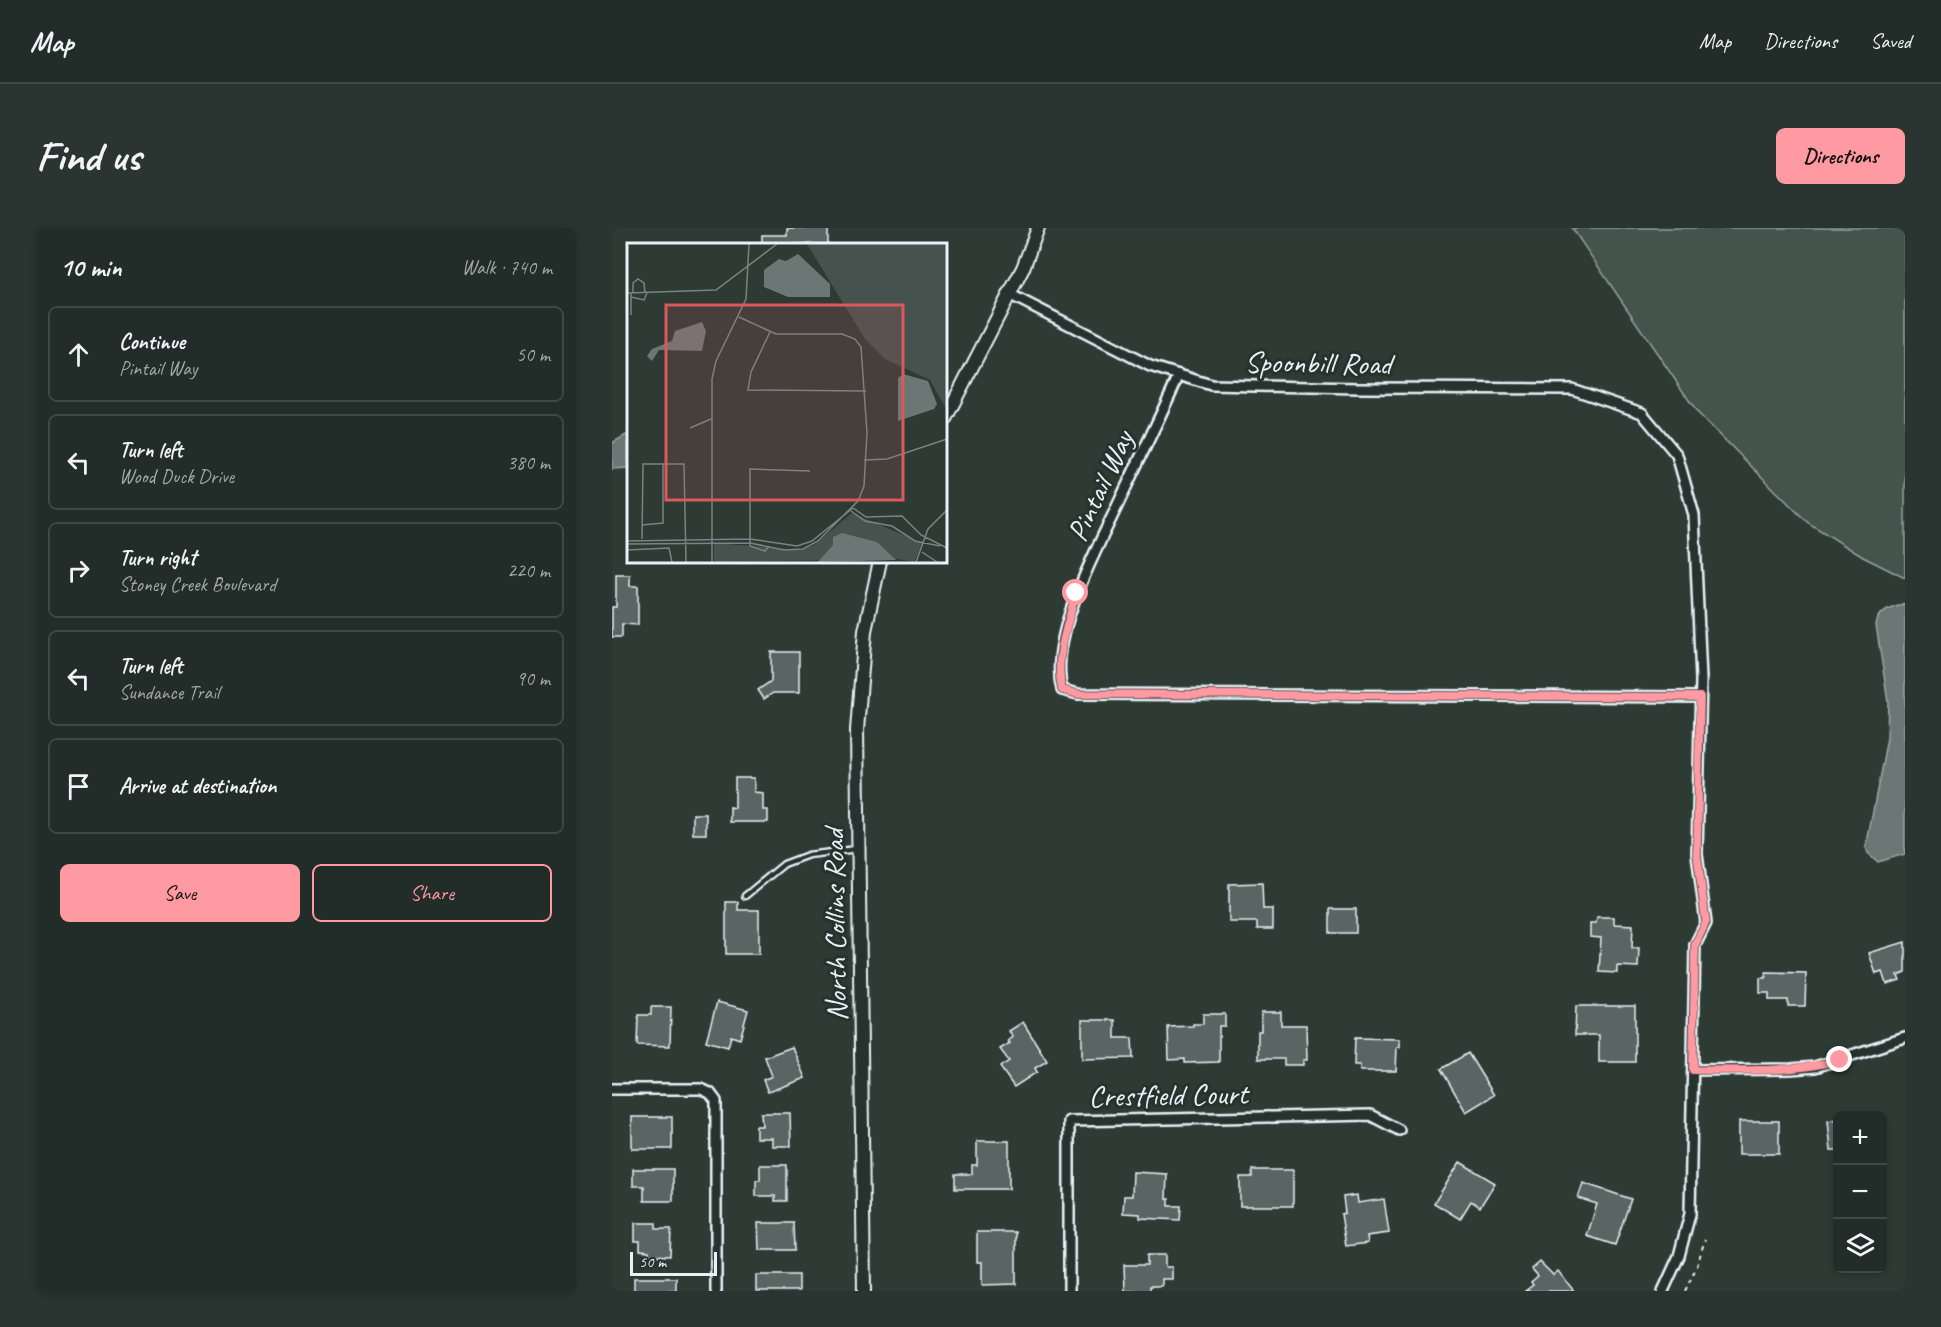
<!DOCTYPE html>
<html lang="en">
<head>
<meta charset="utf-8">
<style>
	body { margin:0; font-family:Caveat,sans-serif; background:#2a3430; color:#f1f3f6 }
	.controls { position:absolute; right:18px; bottom:18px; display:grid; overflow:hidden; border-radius:9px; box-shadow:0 3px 9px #0003 }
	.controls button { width:54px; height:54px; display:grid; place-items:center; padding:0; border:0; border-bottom:2px solid #3f4845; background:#222c28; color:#f1f3f6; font:30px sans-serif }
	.scale { position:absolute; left:18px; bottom:15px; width:87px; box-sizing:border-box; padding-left:6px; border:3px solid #e8f1f8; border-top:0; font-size:16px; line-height:21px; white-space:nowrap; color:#e8f1f8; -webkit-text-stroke:4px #26332d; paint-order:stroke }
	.stop { position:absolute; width:18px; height:18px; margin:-14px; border:4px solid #ff9aa2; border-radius:50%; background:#fff }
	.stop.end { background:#ff9aa2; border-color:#fff; box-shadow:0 2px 6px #0008 }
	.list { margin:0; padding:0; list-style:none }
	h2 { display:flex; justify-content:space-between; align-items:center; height:78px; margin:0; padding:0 24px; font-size:26px }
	h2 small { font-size:20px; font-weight:400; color:#a2a7a8 }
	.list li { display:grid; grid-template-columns:39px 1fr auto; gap:18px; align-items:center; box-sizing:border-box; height:96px; margin:0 12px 12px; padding:0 12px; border:2px solid #3f4845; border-radius:9px }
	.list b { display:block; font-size:22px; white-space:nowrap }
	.list p { margin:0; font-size:20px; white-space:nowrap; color:#a2a7a8 }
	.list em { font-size:20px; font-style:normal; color:#a2a7a8 }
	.actions { display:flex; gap:12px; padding:18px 24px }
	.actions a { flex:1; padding:14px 0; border:2px solid #ff9aa2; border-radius:9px; text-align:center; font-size:21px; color:#ff9aa2 }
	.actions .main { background:#ff9aa2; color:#111 }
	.icon { flex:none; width:33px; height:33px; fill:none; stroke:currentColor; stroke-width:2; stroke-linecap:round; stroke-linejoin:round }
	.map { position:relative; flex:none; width:1293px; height:1063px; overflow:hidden; border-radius:9px }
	header { display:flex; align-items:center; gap:36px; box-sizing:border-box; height:84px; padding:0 30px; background:#222c28; border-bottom:2px solid #3f4845 }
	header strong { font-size:28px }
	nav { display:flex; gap:33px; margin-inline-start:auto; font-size:21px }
	.intro { display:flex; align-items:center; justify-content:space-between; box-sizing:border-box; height:144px; padding:0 36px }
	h1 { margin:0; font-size:42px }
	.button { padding:15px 27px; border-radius:9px; background:#ff9aa2; color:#111; font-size:21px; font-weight:700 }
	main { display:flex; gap:36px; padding:0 36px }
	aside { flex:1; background:#222c28; border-radius:9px; box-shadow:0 3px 9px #0003 }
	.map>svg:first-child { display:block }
	.green { fill:#45524e; stroke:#96a2a3; stroke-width:1.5 }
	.water { fill:#6b7775; stroke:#9da8a9; stroke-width:1.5 }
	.building { fill:#596563; stroke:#e8f1f8; stroke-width:1.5 }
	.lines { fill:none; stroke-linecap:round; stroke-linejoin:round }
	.service-casing { stroke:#e8f1f8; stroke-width:9 }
	.minor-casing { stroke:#e8f1f8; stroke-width:14 }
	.tertiary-casing { stroke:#e8f1f8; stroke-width:16 }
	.path { stroke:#e8f1f8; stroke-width:2; stroke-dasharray:4.5 4.5; stroke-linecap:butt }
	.service { stroke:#26332d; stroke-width:4.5 }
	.minor { stroke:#26332d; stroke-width:9 }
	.tertiary { stroke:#26332d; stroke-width:12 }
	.route { stroke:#ff9aa2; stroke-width:8 }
	.labels { text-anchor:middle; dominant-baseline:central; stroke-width:6; stroke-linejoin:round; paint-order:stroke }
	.street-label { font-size:30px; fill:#e8f1f8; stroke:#26332d }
	.inset-road { fill:none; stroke:#788483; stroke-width:1.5 }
	.view { fill:#da5a5c; fill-opacity:0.15; stroke:#da5a5c; stroke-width:3 }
	.inset-edge { fill:none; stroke:#e8f1f8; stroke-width:3 }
</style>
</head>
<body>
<header>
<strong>Map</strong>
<nav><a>Map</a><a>Directions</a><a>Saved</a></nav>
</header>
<div class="intro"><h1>Find us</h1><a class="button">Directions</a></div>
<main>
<aside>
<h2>10 min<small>Walk · 740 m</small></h2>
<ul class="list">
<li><svg class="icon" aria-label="ahead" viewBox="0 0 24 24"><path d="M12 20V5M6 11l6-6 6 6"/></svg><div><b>Continue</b><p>Pintail Way</p></div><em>50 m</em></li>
<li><svg class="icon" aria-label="left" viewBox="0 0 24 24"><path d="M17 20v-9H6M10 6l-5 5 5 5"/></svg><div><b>Turn left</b><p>Wood Duck Drive</p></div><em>380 m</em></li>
<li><svg class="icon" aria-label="right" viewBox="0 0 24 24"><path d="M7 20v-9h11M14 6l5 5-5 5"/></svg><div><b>Turn right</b><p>Stoney Creek Boulevard</p></div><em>220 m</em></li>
<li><svg class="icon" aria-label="left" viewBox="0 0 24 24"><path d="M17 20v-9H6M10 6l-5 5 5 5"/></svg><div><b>Turn left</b><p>Sundance Trail</p></div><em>90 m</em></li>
<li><svg class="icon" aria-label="arrive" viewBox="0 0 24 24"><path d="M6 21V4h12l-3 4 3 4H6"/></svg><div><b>Arrive at destination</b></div></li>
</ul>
<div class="actions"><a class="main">Save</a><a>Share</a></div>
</aside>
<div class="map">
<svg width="1293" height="1063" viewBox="0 0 1293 1063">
	<rect width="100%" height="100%" fill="#2e3b35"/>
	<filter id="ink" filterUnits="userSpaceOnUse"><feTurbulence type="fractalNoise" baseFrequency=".0167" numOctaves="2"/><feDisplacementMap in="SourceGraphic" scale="12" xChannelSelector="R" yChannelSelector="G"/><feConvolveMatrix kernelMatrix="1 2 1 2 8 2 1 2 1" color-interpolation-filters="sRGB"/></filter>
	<g filter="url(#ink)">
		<path class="green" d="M960,0H1293V350L1251,329L1195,294L1085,184Z"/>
		<g class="water">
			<path d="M16,206V240L0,241V215Z"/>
			<path d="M1291,376L1293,377V626L1266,634L1256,625L1254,620L1275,510L1276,473L1264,397C1267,383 1277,379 1291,376Z"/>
		</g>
		<g class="building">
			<path d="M175,0H216V16H150V7H175Z"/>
			<path d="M4,347H18V358H26V397L10,396V409H0V379H4Z"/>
			<path d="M159,424H187V465H161L152,471L146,462L159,453Z"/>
			<path d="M123,550H142V564L151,565V582H156V594H118V579L123,580Z"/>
			<rect x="81" y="586" width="13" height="20"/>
			<path d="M650,655L651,681H661V701H645V694H617V656Z"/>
			<path d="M114,674H126V682H147V726H114Z"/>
			<rect x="718" y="681" width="26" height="24"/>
			<path d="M985,689H1002V696L1021,697L1020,720H1027L1026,739L1005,738V745L987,744L989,710L978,709V695H984Z"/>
			<path d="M1293,714V744L1286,747L1288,752L1275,756L1271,744L1264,746L1257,725Z"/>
			<path d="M1154,744L1194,745L1193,778H1176V772H1157V765H1148V750H1154Z"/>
			<path d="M105,774L136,782L128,811L119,808L116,819L94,813Z"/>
			<path d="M964,778H1023V834H987V807H963Z"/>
			<path d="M39,779H59L58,818L25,817L26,787H39Z"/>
			<path d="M649,784H669V797H694L695,832H691V837H672V831H646V803H649Z"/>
			<path d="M591,786H613V798H607V834L573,835V831L557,832L556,799L581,798V796H591Z"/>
			<path d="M470,792H503V810H520L521,830L470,831Z"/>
			<path d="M411,794L435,833L423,840L425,844L402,859L388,839L397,833L388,821L398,815L396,813L401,809L397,803Z"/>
			<path d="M743,810L788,811V819H785L784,843H748V837H742Z"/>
			<path d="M180,819L193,850L156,864L151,852L160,848L153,829Z"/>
			<path d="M856,825L882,867L854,884L829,841Z"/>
			<path d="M149,885H178L179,918H160V910H144V898H150Z"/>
			<rect x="20" y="889" width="40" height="32"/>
			<path d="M1226,891V922H1219L1216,893Z"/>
			<rect x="1127" y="893" width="40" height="33"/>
			<path d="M365,913H397V961H343V946H360V937H365Z"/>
			<path d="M848,934L883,955L868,979L859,973L848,991L822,975Z"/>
			<path d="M148,937H175V973H163V968H144V952H148Z"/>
			<path d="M21,941H61V973H32V958H21Z"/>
			<path d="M640,942H681V978H628V949H640Z"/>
			<path d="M521,944L555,946L554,971H557V978H569L568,992L528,990V986L511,985L512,968H520Z"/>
			<path d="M971,955L1019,971L1003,1017L975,1008L985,976L966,970Z"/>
			<path d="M745,967L746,975L772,971L777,1005L755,1008L756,1015L734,1018L729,986L733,985L731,969Z"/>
			<path d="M23,995H44V1001H59L58,1028L37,1027V1023L28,1022V1013H23Z"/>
			<path d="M146,995H182L183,1022H147Z"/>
			<path d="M365,1004H404V1056L370,1057V1034H365Z"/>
			<path d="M535,1027H553V1039H560V1051H550V1058H538V1063H513L512,1037H535Z"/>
			<path d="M928,1034L941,1047L946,1043L962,1063H913L921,1057L919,1054L926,1048L920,1041Z"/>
			<rect x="144" y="1047" width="43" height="16"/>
			<rect x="22" y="1050" width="42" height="13"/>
		</g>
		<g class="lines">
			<g class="service-casing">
				<path id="service" d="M133,668L172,636L196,627L245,621"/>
			</g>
			<g class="minor-casing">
				<g id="minor">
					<path d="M397,66L538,138L599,157L747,160L960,161L1030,185L1065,227L1082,287L1089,452L1085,626L1094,695L1083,717L1078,986L1067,1028L1051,1063"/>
					<path d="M567,147C548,189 528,230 508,272C485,322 436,407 450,462L466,466L1088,469"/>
					<path d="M1081,842L1179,841L1203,839L1293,810"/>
					<path d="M0,861H89L98,865L104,873V1063"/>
					<path d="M457,1063V893L758,887L787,902"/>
				</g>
			</g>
			<g class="tertiary-casing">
				<g id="tertiary">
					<path d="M333,191L411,40L426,0"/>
					<path d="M252,1063L245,502L253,403L268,333"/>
				</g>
			</g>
			<path class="path" d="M1073,1063L1085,1038L1093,1011"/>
			<use href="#service" class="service"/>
			<use href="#minor" class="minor"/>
			<use href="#tertiary" class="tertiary"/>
		</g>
	</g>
	<g class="lines" filter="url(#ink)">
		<path class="route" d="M464,365C456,396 442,430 450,462L466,466L1088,469L1085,626L1094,694L1083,717L1081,842C1131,842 1180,845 1228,832"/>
	</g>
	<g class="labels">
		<g class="street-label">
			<text transform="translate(706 135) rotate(1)">Spoonbill Road</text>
			<text transform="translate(488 258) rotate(-65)">Pintail Way</text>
			<text transform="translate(223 697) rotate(-91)">North Collins Road</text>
			<text transform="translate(556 867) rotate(-1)">Crestfield Court</text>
		</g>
	</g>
	<g transform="translate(15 15)">
		<rect width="320" height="320" fill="#2e3b35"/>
		<path d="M180,1H319V166L303,137L258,116L238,96ZM225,270L295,300L287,319L271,316L87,319V300L174,307L187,302Z" fill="#45524e"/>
		<path d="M171,11L203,41V54H161L137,44V27L152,16L159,18ZM75,79L79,88L75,108L32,107L25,118L20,113L25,106L45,98L48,88ZM276,131L301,138L310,161L307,166L271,178V135ZM215,290L250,299L269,317L191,319L206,302V294Z" fill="#6b7775"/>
		<path class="inset-road" d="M0,50L89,47L150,1M6,50V40L11,36L17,40L18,50M4,54L17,57L20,50M4,72V50M143,89L124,129L121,147L239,148M63,185L84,176M237,217L260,216L320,196M226,265L239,274L275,273L294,292L320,305M224,268L238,278L265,283L288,298L313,303M15,282L36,280V220M15,296L16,221H57L59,319M0,298L123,296L170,303L185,298L226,265M0,301L123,300L157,307L176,306L191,298L231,258L237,243L240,190L234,104L228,96L215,91H149L112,74M142,303L138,308L123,303V226L183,228M0,307L42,305L45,319M295,309L310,319M85,319V136L89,118L119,56L122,1M289,319L301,286L320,267"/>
		<path class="view" d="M39,62H276V257H39Z"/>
		<rect width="320" height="320" class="inset-edge"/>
	</g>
</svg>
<div class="controls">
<button>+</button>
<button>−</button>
<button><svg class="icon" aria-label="layers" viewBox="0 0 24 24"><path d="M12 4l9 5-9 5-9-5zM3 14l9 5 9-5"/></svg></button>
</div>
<div class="scale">50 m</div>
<div class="stop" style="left:464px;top:365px"></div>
<div class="stop end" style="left:1228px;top:832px"></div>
</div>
</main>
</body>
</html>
